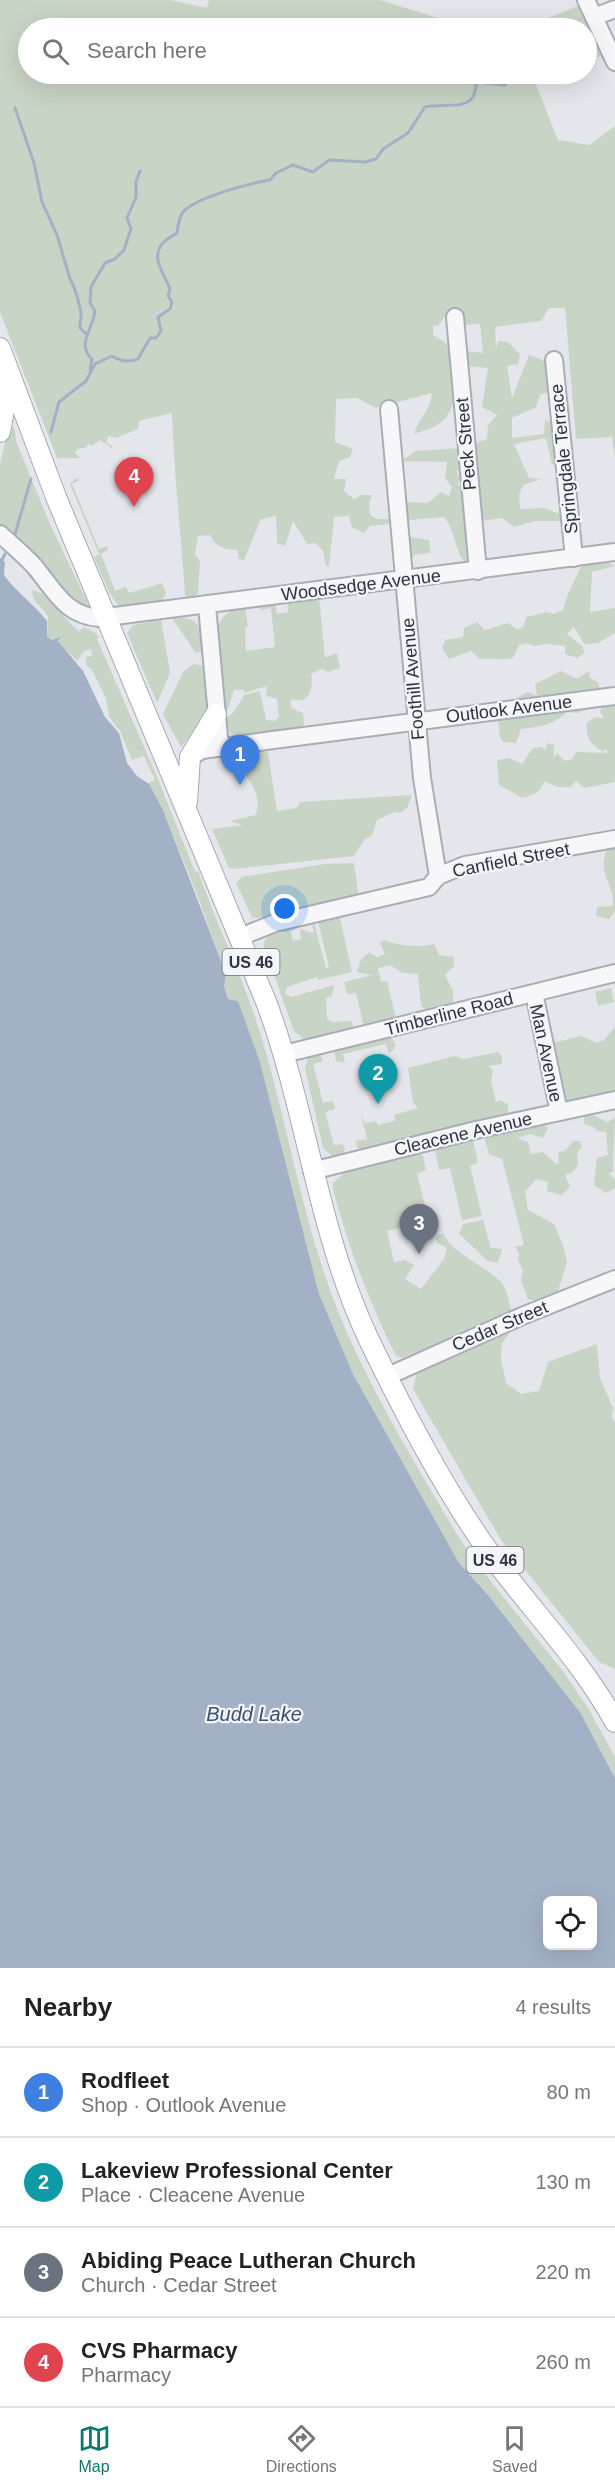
<!DOCTYPE html>
<html lang="en">
<head>
<meta charset="utf-8">
<style>
	body { margin:0; font-family:Arial,sans-serif; background:#f2f2f2; color:#222 }
	.controls { position:absolute; right:18px; bottom:18px; display:grid; overflow:hidden; border-radius:9px; box-shadow:0 6px 24px #0002 }
	.controls button { width:54px; height:54px; display:grid; place-items:center; padding:0; border:0; border-bottom:2px solid #e0e0e0; background:#fff; color:#222; font:30px sans-serif }
	.you { position:absolute; left:285px; top:909px; width:21px; height:21px; margin:-15px; border:4px solid #fff; border-radius:50%; background:#1a73e8; box-shadow:0 0 0 9px #1a73e833 }
	.badge { display:grid; place-items:center; width:39px; height:39px; border-radius:50%; background:#0f766e; color:#fff; font-size:20px; font-weight:700 }
	.pin { position:absolute; translate:-50% -50px; filter:drop-shadow(0 2px 3px #0008) }
	.pin::after { content:''; position:absolute; top:32px; width:21px; height:18px; background:inherit; clip-path:polygon(0 0,100% 0,50% 100%) }
	.list { margin:0; padding:0; list-style:none }
	h2 { display:flex; justify-content:space-between; align-items:center; height:78px; margin:0; padding:0 24px; font-size:26px }
	h2 small { font-size:20px; font-weight:400; color:#767676 }
	.list li { display:grid; grid-template-columns:39px 1fr auto; gap:18px; align-items:center; box-sizing:border-box; height:90px; padding:0 24px; border-top:2px solid #e0e0e0 }
	.list b { display:block; font-size:22px; white-space:nowrap }
	.list p { margin:0; font-size:20px; white-space:nowrap; color:#767676 }
	.list em { font-size:20px; font-style:normal; color:#767676 }
	.icon { flex:none; width:33px; height:33px; fill:none; stroke:currentColor; stroke-width:2; stroke-linecap:round; stroke-linejoin:round }
	.map { position:relative; flex:none; width:615px; height:1968px; overflow:hidden }
	.search { position:absolute; background:#fff; box-shadow:0 6px 24px #0002; left:18px; right:18px; top:18px; height:66px; display:flex; align-items:center; gap:15px; box-sizing:border-box; padding:0 21px; border-radius:33px; color:#767676; font-size:22px }
	.sheet { height:438px; background:#fff }
	nav { display:flex; justify-content:space-around; align-items:center; box-sizing:border-box; height:84px; border-top:2px solid #e0e0e0; background:#fff; font-size:16px; color:#767676 }
	nav a { display:grid; justify-items:center; gap:3px }
	nav .on { color:#0f766e }
	.map>svg:first-child { display:block }
	.green { fill:#c8d4c6 }
	.water { fill:#a3b1c7; fill-rule:evenodd }
	.lines { fill:none; stroke-linecap:round; stroke-linejoin:round }
	.stream { stroke:#a3b1c7; stroke-width:3 }
	.minor-casing { stroke:#a9adb5; stroke-width:20 }
	.major-casing { stroke:#a5aab6; stroke-width:22 }
	.minor { stroke:#f7f7f9; stroke-width:16 }
	.major { stroke:#fff; stroke-width:20 }
	.labels { text-anchor:middle; dominant-baseline:central; stroke-width:4.5; stroke-linejoin:round; paint-order:stroke }
	.shield { fill:#f4f5f8; stroke:#696d79; stroke-width:1.5 }
	.shield-label { font-size:16px; font-weight:bold; fill:#2d3342 }
	.street-label { font-size:18px; fill:#2d3342; stroke:#f4f5f8 }
	.water-label { font-size:20px; font-style:italic; fill:#3b4e73; stroke:#f4f5f8 }
</style>
</head>
<body>
<div class="map">
<svg width="615" height="1968" viewBox="0 0 615 1968">
	<rect width="100%" height="100%" fill="#e4e6eb"/>
	<g class="green">
		<path d="M0,0H170L207,8L209,0H380L470,28H28V74H556L535,82L558,140L589,145L615,126V458L612,437L576,439L565,308H549L541,321L495,327L496,349L498,341L508,342L520,354L518,364L507,366L512,398L529,355L545,361L548,392L540,395L536,407L512,418V438L544,434L545,420L553,423L558,463L552,465L546,438L514,444L529,478L541,479L523,485L519,495L520,509L545,508L564,516L565,521H535L514,527L502,518L480,521L472,445L487,439L488,425L497,415L482,407L488,368L466,366L465,351L483,353L480,324L464,325L460,317L445,316L439,325L433,326V335L449,345C452,369 464,405 440,423C433,428 422,431 414,434C419,418 430,411 432,393L376,408L357,398L336,399L335,442L353,449L350,457L339,461L334,479H346L344,491L354,499L362,495H372L369,504L370,515L377,519H394L388,524L370,526L364,533L352,527L349,516L334,517L329,566H326L323,551L316,543L307,544L293,521L285,546L277,543L276,516L261,519L244,560L239,559L237,550C225,550 215,547 210,535L198,536L195,554L200,561L198,594L189,598L185,595C181,534 174,475 172,413L139,421L138,429L116,438L108,436L106,443L113,446L112,448L100,440L91,446L89,444L85,448L78,449L75,453L80,458H57L0,312Z"/>
		<path d="M580,5L601,56L587,61L586,28H524Z"/>
		<path d="M10,422L15,430L16,441L49,522L89,606L88,608C60,598 25,548 0,526V464Z"/>
		<path d="M462,448L464,469L456,471L460,478L458,485L465,489L468,558L465,562C454,549 457,534 444,517L409,520L410,537L429,540L430,553L414,555L407,568L402,502L428,503L441,492L449,496L452,487L445,478L447,462L401,461L416,451Z"/>
		<path d="M76,478L80,480L72,484L99,549L107,546L108,550L101,554L115,591L126,587L129,593L162,583L166,593L161,604L122,607L117,604L109,592L94,557L99,554L70,484Z"/>
		<path d="M609,563L615,566L592,572L590,612L615,608V633L598,643L584,644L574,627L567,634L583,647L584,653L577,658L565,654V646L546,644L535,646L526,643L519,645L513,658C502,661 492,658 480,659L471,651L449,659L442,648L445,640L463,637L464,628L477,622L485,630L508,623L517,629L523,627L526,617L547,612L554,614L563,610L568,594L582,565Z"/>
		<path d="M31,590L42,593L79,632L85,626V629L88,628L99,636L97,639L158,779L195,872L198,871C219,931 248,988 265,1049C290,1137 304,1226 338,1311C369,1388 414,1462 457,1534L473,1559L562,1670L588,1708L615,1757V1778L580,1712L488,1595L459,1563L353,1374L319,1294L260,1062L238,1001L228,999L224,986L226,974L196,892L163,810L148,783L155,780L144,756L132,760L120,731L109,717L106,698L92,670L86,665V657L92,656L91,649L84,651L77,661C71,653 62,650 58,641L60,638L52,640L47,637L48,616L35,601Z"/>
		<path d="M319,597L325,658L337,653L340,668L328,672L322,669L311,674C313,681 312,700 300,700C297,700 294,699 291,700V708L303,713L304,724L301,730L238,737C229,733 226,729 224,720L234,712L244,695L260,691L266,720L274,721L279,717L277,699L266,696L267,686L244,693V690H234L228,709L224,711L217,629C222,614 230,610 245,606L248,626L245,627L246,651L275,647L271,608L261,610L257,605L275,602L277,614L288,612L287,600Z"/>
		<path d="M172,618C200,616 201,627 203,652H195Z"/>
		<path d="M161,620L170,673L157,703L127,633L133,625Z"/>
		<path d="M194,664L204,666L208,715L181,747L163,714L183,672Z"/>
		<path d="M561,671L577,679L589,671L590,678L599,683V694L594,706L578,713L567,712C554,725 539,727 521,729L516,743L503,742L500,736L498,719L512,713C510,700 518,697 528,692L537,696L535,684Z"/>
		<path d="M615,702V782L584,788L576,781L571,787H557L544,781C541,793 533,795 522,798L499,785L497,760L509,758L522,764L533,748L541,747L546,750L547,743L554,745V758L557,753L565,761L572,759L576,752L607,753V750L602,751C590,744 585,736 587,722L596,717L604,718L600,712L603,704Z"/>
		<path d="M258,750L268,752L277,811L297,808L300,802L412,795L407,808L400,813L395,812L377,820L372,836L365,839L354,856L233,869L229,868L212,829L243,825L230,821L255,815C263,799 253,786 244,773L248,757L229,758L228,755Z"/>
		<path d="M609,846L615,850V911L609,919L596,916L597,907L613,906C615,883 594,872 609,846Z"/>
		<path d="M354,863L359,899C336,904 271,924 252,917L236,883L242,877L325,864Z"/>
		<path d="M339,914L352,972L318,980L317,977L287,987L285,994L292,997L334,985L332,996L326,998L327,1019L332,1022L352,1021L354,1031L305,1040L294,1031L263,944L269,934L289,924L293,941L301,939L300,929L314,933L312,924L314,923L326,968H329L317,917Z"/>
		<path d="M384,940C398,946 420,948 434,944L439,955L454,957V966L445,975L453,991V1006L431,1014L421,1006L418,974L403,973L390,965L378,968L381,982L387,981L397,1022L365,1031L356,993L347,994L344,982L372,975L357,972L361,960L369,952L377,957L385,954L380,943Z"/>
		<path d="M611,988L614,1002L598,1006L595,992Z"/>
		<path d="M615,1027V1096L564,1103L548,1044L581,1036L597,1043L604,1040Z"/>
		<path d="M390,1035L396,1045L391,1053L388,1052L386,1044L343,1054L345,1063L336,1061L334,1050Z"/>
		<path d="M498,1052L502,1056V1064L489,1066L493,1071L491,1081L496,1102L499,1100L508,1104V1114L499,1120L363,1150L357,1148L356,1141L367,1139L361,1114L365,1123L376,1121L378,1125L395,1121L394,1115L418,1108L413,1102L408,1068L455,1056L464,1059Z"/>
		<path d="M320,1053L323,1061L313,1064L323,1103L333,1101L335,1109L325,1112L334,1145L342,1144L345,1148L343,1155L333,1157L323,1148L305,1068L308,1058Z"/>
		<path d="M584,1111L607,1122L615,1118L613,1171L609,1174L615,1179V1188L606,1193L594,1185L597,1158L608,1155L606,1132L597,1131L594,1127L584,1124Z"/>
		<path d="M540,1123L548,1128L543,1138L531,1134L517,1138L528,1142L531,1154L543,1152L556,1164L559,1163L558,1152L565,1151L573,1141H580L582,1147L577,1153L578,1164L573,1172L565,1175L570,1187L562,1195L547,1191L548,1182L536,1179L525,1192L528,1210L554,1224L563,1245L567,1262L557,1294L538,1301L528,1299L521,1280L523,1270L518,1260L519,1253L515,1247L524,1245L502,1159L489,1154L484,1137Z"/>
		<path d="M473,1139L478,1163L470,1166L482,1216L462,1220L450,1168L439,1170L435,1148Z"/>
		<path d="M418,1153L423,1156L426,1170L417,1174L430,1225L421,1227L419,1223L387,1231L394,1262L405,1260L414,1265L405,1279L421,1289L444,1259L447,1248L437,1243L435,1237L443,1233C455,1256 483,1264 501,1282C507,1288 509,1304 512,1313L402,1358L396,1356C369,1302 349,1248 333,1190V1183L345,1172Z"/>
		<path d="M483,1220L491,1248L502,1249L498,1263L488,1261L459,1234L463,1224Z"/>
		<path d="M514,1324C512,1332 508,1334 504,1340C497,1351 504,1371 506,1383L521,1394L539,1391L548,1362L597,1344L600,1378L613,1408L612,1417L615,1424V1669L599,1662L501,1540L413,1389L417,1372Z"/>
	</g>
	<path class="water" d="M0,558L5,562L4,575C16,592 34,604 47,621V637L52,640L61,637L58,641L83,671L105,717L119,733L127,763L137,776L149,784L163,810L226,974L224,986L228,999L238,1001L260,1062L319,1294L353,1374L459,1563L488,1595L580,1712L615,1778V1968H0ZM592,1900V1946H548V1900Z"/>
	<g class="lines">
		<g class="stream">
			<path d="M15,108L34,163L42,202L57,235L70,279C74,284 80,306 81,313C82,318 79,323 80,328L86,334"/>
			<path d="M90,370L92,359C76,344 93,329 95,311L90,303L91,287L105,263L115,259L124,250L131,229L127,218L136,197V182L140,171"/>
			<path d="M51,432L59,402L86,381L95,364L112,356C120,361 128,363 138,359L150,338H156L161,331L158,317L170,309L172,302L168,296L170,289C165,275 148,256 165,241C168,238 173,236 177,233C178,225 179,216 184,211C198,197 251,183 270,180L276,173L293,165L313,172L329,160L365,162L376,159L383,149L408,133L425,107C438,103 464,110 473,97C476,92 475,87 477,82L505,85L514,74"/>
			<path d="M15,534L31,479"/>
			<path d="M2,560L5,554"/>
		</g>
		<g class="minor-casing">
			<g id="minor">
				<path d="M586,0L615,62"/>
				<path d="M594,17L615,9"/>
				<path d="M455,317L478,571"/>
				<path d="M554,360L574,558"/>
				<path d="M389,409L422,778L438,876"/>
				<path d="M0,534C12,545 24,555 35,567C55,591 65,615 99,618L615,552"/>
				<path d="M207,606L220,748"/>
				<path d="M190,757L202,750L273,740L615,696"/>
				<path d="M240,937L275,923L429,887L438,876L465,865L615,839"/>
				<path d="M534,993L559,1112"/>
				<path d="M284,1054L615,973"/>
				<path d="M312,1171L476,1130L615,1100"/>
				<path d="M388,1376L522,1316L615,1279"/>
			</g>
		</g>
		<g class="major-casing">
			<g id="major">
				<path d="M0,348L56,497L267,1004C308,1116 318,1234 370,1342C405,1414 444,1489 491,1555C532,1611 581,1660 615,1722"/>
				<path d="M0,432L10,378"/>
				<path d="M187,802L190,757L216,714"/>
			</g>
		</g>
		<use href="#minor" class="minor"/>
		<use href="#major" class="major"/>
	</g>
	<g class="labels">
		<g class="shield">
			<rect x="222.5" y="949" width="57" height="26" rx="4.5"/>
			<rect x="466.5" y="1547" width="57" height="26" rx="4.5"/>
		</g>
		<g class="shield-label">
			<text x="251" y="962">US 46</text>
			<text x="495" y="1560">US 46</text>
		</g>
		<g class="street-label">
			<text transform="translate(466 444) rotate(-95)">Peck Street</text>
			<text transform="translate(564 459) rotate(-96)">Springdale Terrace</text>
			<text transform="translate(361 585) rotate(-7)">Woodsedge Avenue</text>
			<text transform="translate(413 679) rotate(-95)">Foothill Avenue</text>
			<text transform="translate(509 709) rotate(-7)">Outlook Avenue</text>
			<text transform="translate(511 860) rotate(-11)">Canfield Street</text>
			<text transform="translate(449 1014) rotate(-14)">Timberline Road</text>
			<text transform="translate(546 1053) rotate(78)">Man Avenue</text>
			<text transform="translate(463 1134) rotate(-13)">Cleacene Avenue</text>
			<text transform="translate(500 1326) rotate(-23)">Cedar Street</text>
		</g>
		<g class="water-label">
			<text x="254" y="1714">Budd Lake</text>
		</g>
	</g>
</svg>
<div class="controls">
<button><svg class="icon" aria-label="locate" viewBox="0 0 24 24"><circle cx="12" cy="12" r="6"/><path d="M12 2v4M12 18v4M2 12h4M18 12h4"/></svg></button>
</div>
<div class="you"></div>
<div class="pin badge" style="left:240px;top:785px;background:#3f7fe0">1</div>
<div class="pin badge" style="left:378px;top:1104px;background:#0f9aa8">2</div>
<div class="pin badge" style="left:419px;top:1254px;background:#6b7280">3</div>
<div class="pin badge" style="left:134px;top:507px;background:#e0444e">4</div>
<div class="search"><svg class="icon" aria-label="search" viewBox="0 0 24 24"><circle cx="10" cy="10" r="6"/><path d="M15 15l6 6"/></svg>Search here</div>
</div>
<section class="sheet">
<h2>Nearby<small>4 results</small></h2>
<ul class="list">
<li><span class="badge" style="background:#3f7fe0">1</span><div><b>Rodfleet</b><p>Shop · Outlook Avenue</p></div><em>80 m</em></li>
<li><span class="badge" style="background:#0f9aa8">2</span><div><b>Lakeview Professional Center</b><p>Place · Cleacene Avenue</p></div><em>130 m</em></li>
<li><span class="badge" style="background:#6b7280">3</span><div><b>Abiding Peace Lutheran Church</b><p>Church · Cedar Street</p></div><em>220 m</em></li>
<li><span class="badge" style="background:#e0444e">4</span><div><b>CVS Pharmacy</b><p>Pharmacy</p></div><em>260 m</em></li>
</ul>
</section>
<nav>
<a class="on"><svg class="icon" aria-label="map" viewBox="0 0 24 24"><path d="M3 6l6-2 6 2 6-2v14l-6 2-6-2-6 2zM9 4v14M15 6v14"/></svg>Map</a>
<a><svg class="icon" aria-label="directions" viewBox="0 0 24 24"><path d="M12 3l9 9-9 9-9-9zM9 14v-3h6M13 9l2 2-2 2"/></svg>Directions</a>
<a><svg class="icon" aria-label="saved" viewBox="0 0 24 24"><path d="M7 4h10v16l-5-4-5 4z"/></svg>Saved</a>
</nav>
</body>
</html>
